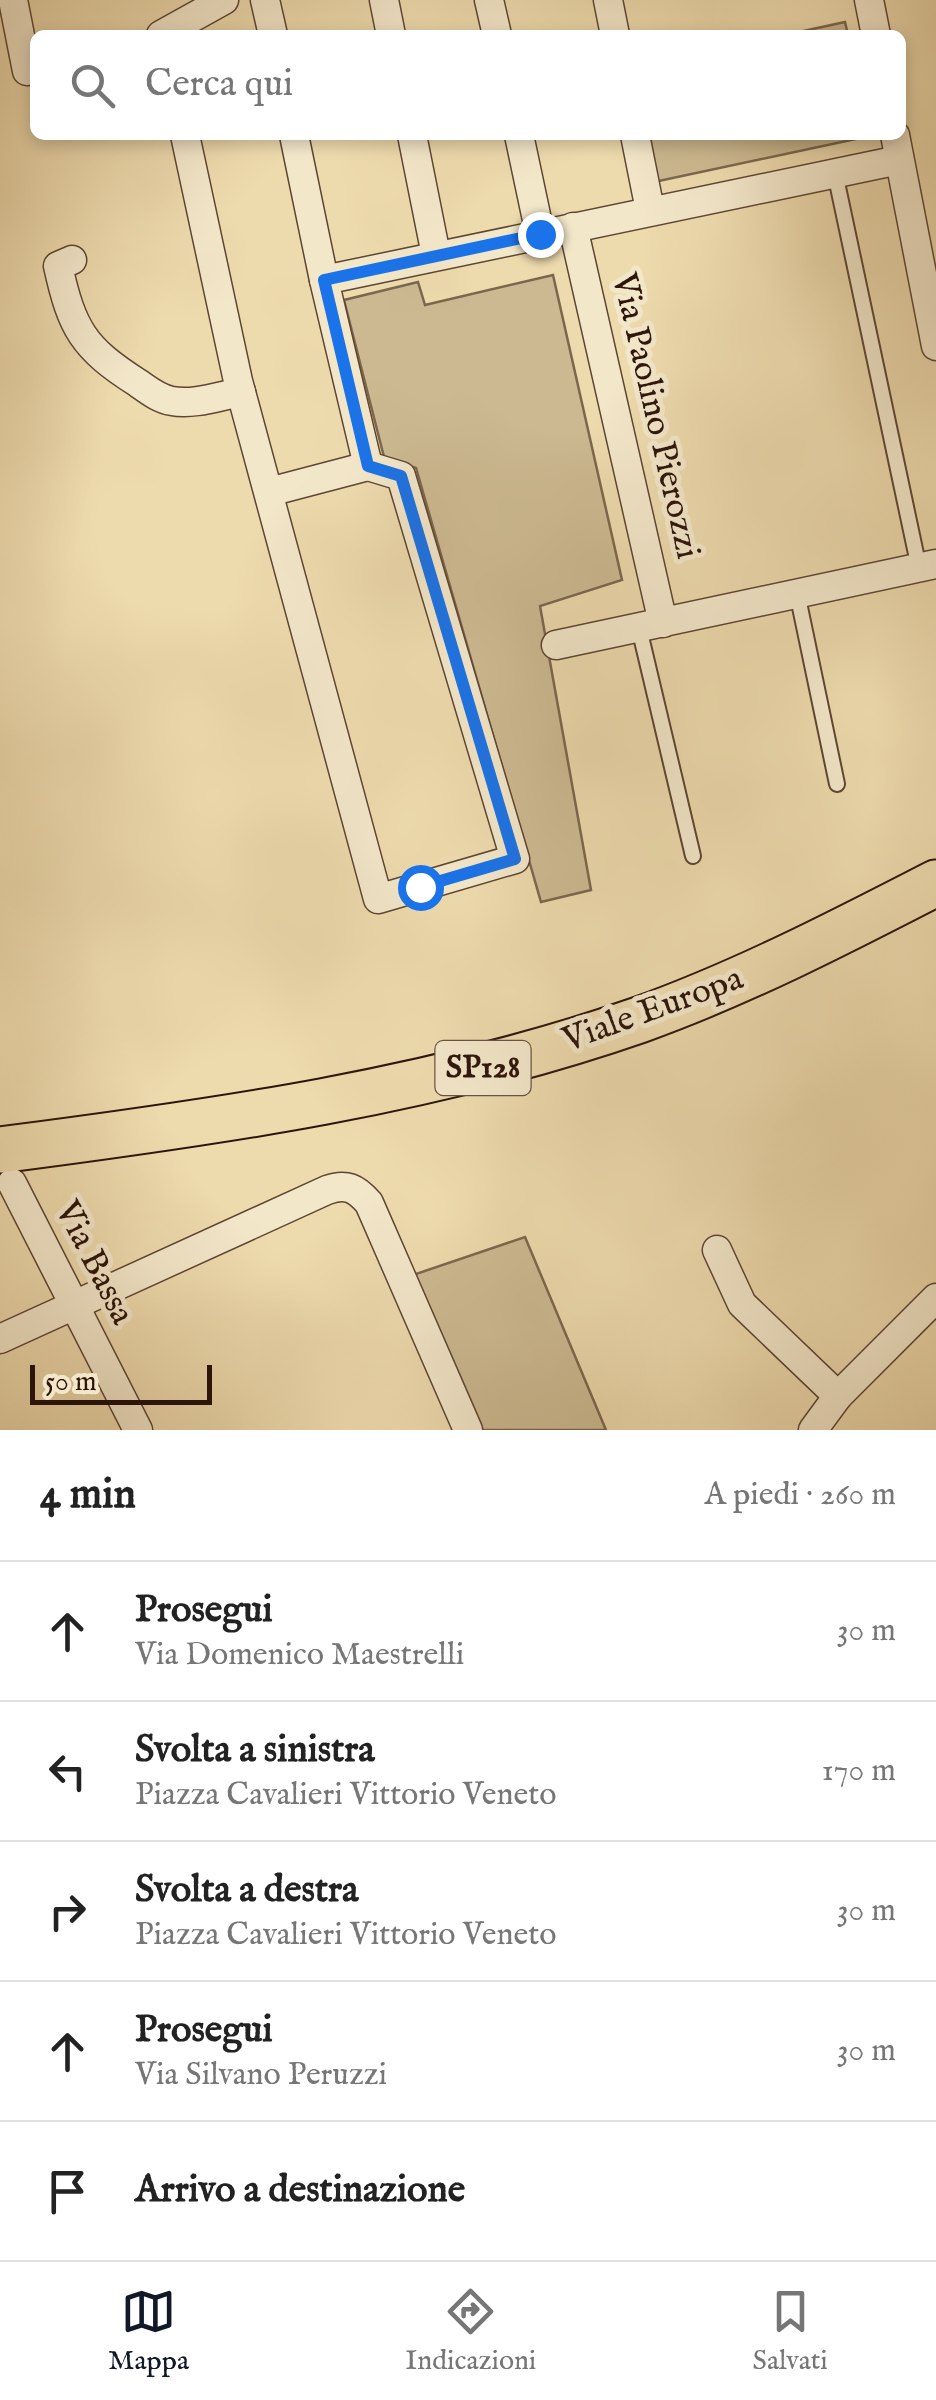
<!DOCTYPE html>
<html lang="it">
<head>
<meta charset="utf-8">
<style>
	body { margin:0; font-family:"IM FELL English",serif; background:#f6f6f6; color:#222 }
	.scale { position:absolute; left:30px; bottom:25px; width:182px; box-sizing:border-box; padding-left:10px; border:5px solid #2d150b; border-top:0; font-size:28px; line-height:35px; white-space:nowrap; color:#2d150b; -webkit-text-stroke:8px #f3e7ca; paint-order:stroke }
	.stop { position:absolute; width:30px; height:30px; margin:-22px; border:8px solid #1a73e8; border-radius:50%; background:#fff }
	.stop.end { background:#1a73e8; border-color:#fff; box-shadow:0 2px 10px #0008 }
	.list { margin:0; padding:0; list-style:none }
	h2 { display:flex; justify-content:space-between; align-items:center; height:130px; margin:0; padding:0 40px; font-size:42px }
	h2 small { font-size:32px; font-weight:400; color:#767676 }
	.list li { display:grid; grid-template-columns:65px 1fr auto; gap:30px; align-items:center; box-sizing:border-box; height:140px; padding:0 40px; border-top:2px solid #e0e0e0 }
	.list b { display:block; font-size:38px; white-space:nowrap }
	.list p { margin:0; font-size:32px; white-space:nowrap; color:#767676 }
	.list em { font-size:32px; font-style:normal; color:#767676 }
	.icon { flex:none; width:55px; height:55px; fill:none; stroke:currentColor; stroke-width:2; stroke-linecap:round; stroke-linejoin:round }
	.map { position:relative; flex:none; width:936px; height:1430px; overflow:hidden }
	.search { position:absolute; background:#fff; box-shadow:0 5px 15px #0003; left:30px; right:30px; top:30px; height:110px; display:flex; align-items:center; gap:25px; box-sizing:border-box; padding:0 35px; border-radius:15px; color:#767676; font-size:38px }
	.sheet { height:830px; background:#fff }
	nav { display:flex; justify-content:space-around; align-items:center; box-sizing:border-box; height:140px; border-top:2px solid #e0e0e0; background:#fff; font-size:28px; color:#767676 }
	nav a { display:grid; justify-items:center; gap:5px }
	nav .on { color:#111827 }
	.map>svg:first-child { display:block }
	.green { fill:#ccb991; stroke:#7c674e; stroke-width:2.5 }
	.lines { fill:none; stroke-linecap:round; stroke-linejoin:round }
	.lane-casing { stroke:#5d4634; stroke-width:18 }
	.street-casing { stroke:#5d4634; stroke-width:31 }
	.primary-casing { stroke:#2d150b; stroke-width:49 }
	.lane { stroke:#f3e7ca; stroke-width:14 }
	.street { stroke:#f3e7ca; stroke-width:28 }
	.primary { stroke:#eddaad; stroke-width:45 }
	.route { stroke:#1a73e8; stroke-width:12 }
	.labels { text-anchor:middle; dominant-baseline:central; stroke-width:10; stroke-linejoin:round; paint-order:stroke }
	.shield { fill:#f3e7ca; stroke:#685444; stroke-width:2.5 }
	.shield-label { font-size:32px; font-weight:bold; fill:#2d150b }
	.street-label { font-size:35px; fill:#2d150b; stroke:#f3e7ca }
</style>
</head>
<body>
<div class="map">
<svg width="936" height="1430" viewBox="0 0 936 1430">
	<rect width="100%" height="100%" fill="#eddaad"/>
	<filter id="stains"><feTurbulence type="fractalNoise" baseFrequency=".002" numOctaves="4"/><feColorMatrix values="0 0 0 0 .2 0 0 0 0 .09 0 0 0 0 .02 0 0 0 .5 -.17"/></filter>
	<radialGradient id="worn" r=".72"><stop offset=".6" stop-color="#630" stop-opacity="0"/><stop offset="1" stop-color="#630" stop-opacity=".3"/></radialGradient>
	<g class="green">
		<path d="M845,22L848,35H785Z"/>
		<path d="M644,135H870V136L654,182Z"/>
		<path d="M553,275L622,580L540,606L591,890L541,902L416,468L384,457L344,300L418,282L425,305Z"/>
		<path d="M525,1237L606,1430H480L413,1275Z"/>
	</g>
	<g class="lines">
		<g class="lane-casing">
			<g id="lane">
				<path d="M835,173L919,568"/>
				<path d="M797,593L837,784"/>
				<path d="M639,628L693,856"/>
			</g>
		</g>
		<g class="street-casing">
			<g id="street">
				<path d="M13,0L27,71"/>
				<path d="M265,0L273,35"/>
				<path d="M384,0L391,35"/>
				<path d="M489,0L497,35"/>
				<path d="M608,0L615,35"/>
				<path d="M869,0L876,35"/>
				<path d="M161,35L224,0"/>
				<path d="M185,135L238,381L378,899L515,859L401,476L368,466"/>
				<path d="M294,135L324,280"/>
				<path d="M412,135L436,255"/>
				<path d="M519,135L540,234"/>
				<path d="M635,135L650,210"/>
				<path d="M895,135L936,346"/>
				<path d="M573,227L663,623"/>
				<path d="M72,260L58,266C72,329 83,348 138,383C148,390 159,399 172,401C194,405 219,396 241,392"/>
				<path d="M368,466L324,280L899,160"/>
				<path d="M269,492L368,466"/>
				<path d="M556,645L936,564"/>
				<path d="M12,1183L138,1430"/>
				<path d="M717,1250L742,1304L838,1396"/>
				<path d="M0,1339L327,1190C346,1183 356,1188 369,1203L468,1430"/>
				<path d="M813,1430L838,1396L936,1298"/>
			</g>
		</g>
		<g class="primary-casing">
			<path id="primary" d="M0,1150C217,1122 432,1092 639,1020C742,983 839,933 936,883"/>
		</g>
		<use href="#lane" class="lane"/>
		<use href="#street" class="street"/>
		<use href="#primary" class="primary"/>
	</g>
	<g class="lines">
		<path class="route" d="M420,887L515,859L401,476L368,466L324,280L540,234"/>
	</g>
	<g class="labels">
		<rect class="shield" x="435.5" y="1041" width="95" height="54" rx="8"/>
		<g class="shield-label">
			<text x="483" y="1068">SP128</text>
		</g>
		<g class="street-label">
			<text transform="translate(655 416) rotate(77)">Via Paolino Pierozzi</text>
			<text transform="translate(653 1010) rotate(-20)">Viale Europa</text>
			<text transform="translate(94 1263) rotate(63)">Via Bassa</text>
		</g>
	</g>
	<rect width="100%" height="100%" filter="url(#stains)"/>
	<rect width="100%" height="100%" fill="url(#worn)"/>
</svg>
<div class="scale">50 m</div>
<div class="stop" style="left:420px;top:887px"></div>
<div class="stop end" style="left:540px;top:234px"></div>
<div class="search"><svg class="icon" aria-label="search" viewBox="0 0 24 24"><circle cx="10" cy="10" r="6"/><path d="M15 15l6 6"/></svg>Cerca qui</div>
</div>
<section class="sheet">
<h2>4 min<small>A piedi · 260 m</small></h2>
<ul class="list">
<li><svg class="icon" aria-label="ahead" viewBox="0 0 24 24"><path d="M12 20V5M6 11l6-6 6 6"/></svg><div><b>Prosegui</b><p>Via Domenico Maestrelli</p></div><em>30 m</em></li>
<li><svg class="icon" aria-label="left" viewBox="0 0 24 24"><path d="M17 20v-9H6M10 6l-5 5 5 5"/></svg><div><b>Svolta a sinistra</b><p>Piazza Cavalieri Vittorio Veneto</p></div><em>170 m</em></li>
<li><svg class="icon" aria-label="right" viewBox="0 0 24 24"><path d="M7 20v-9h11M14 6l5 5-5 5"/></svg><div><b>Svolta a destra</b><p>Piazza Cavalieri Vittorio Veneto</p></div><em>30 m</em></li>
<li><svg class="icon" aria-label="ahead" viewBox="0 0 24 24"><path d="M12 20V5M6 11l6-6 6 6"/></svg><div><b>Prosegui</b><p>Via Silvano Peruzzi</p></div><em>30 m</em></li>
<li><svg class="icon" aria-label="arrive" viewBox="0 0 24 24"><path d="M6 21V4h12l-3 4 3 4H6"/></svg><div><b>Arrivo a destinazione</b></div></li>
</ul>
</section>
<nav>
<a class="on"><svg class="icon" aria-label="map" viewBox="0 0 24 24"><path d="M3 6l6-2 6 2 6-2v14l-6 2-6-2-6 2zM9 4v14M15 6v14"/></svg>Mappa</a>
<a><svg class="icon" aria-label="directions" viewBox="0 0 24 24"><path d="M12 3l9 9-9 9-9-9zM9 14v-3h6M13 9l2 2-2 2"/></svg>Indicazioni</a>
<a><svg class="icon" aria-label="saved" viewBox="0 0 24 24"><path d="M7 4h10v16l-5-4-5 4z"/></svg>Salvati</a>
</nav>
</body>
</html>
